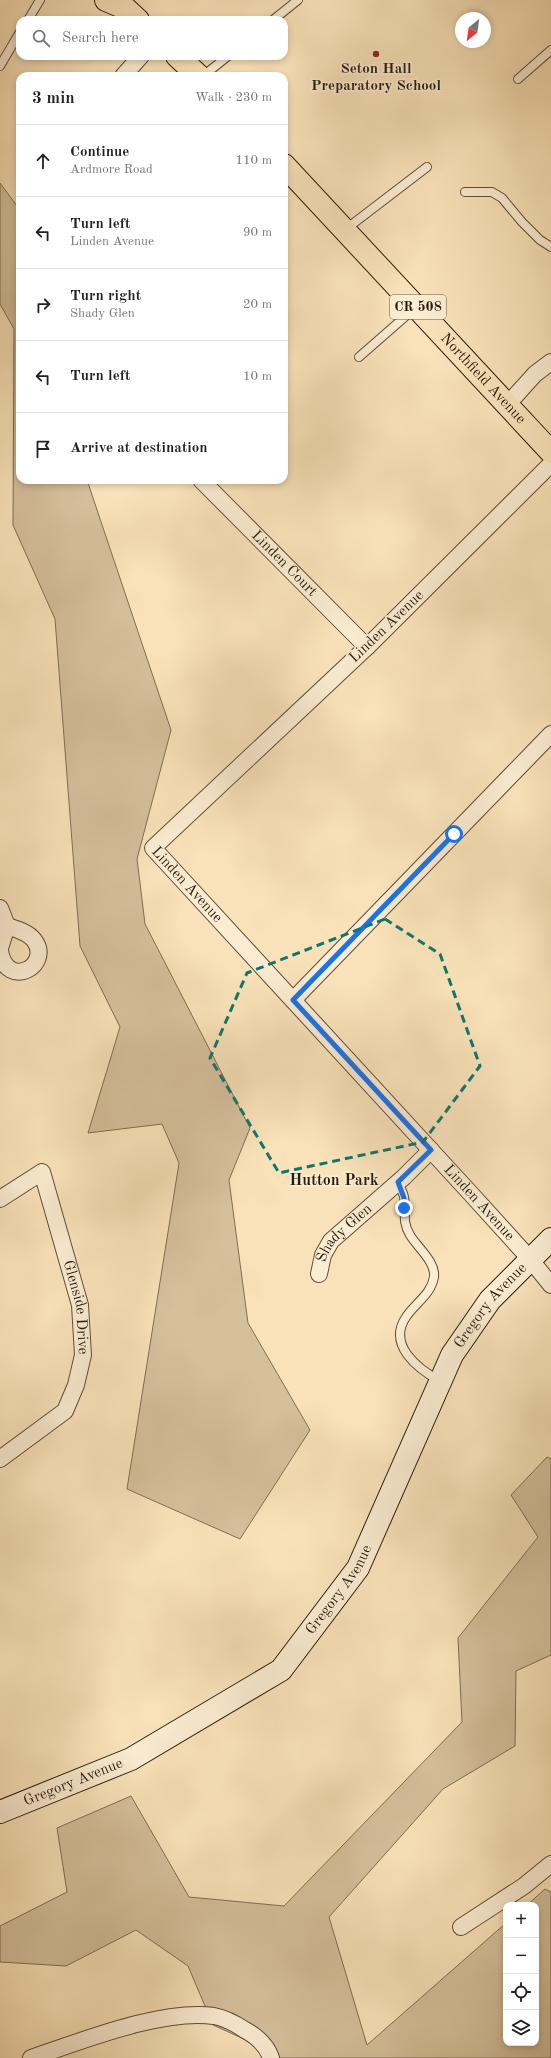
<!DOCTYPE html>
<html lang="en">
<head>
<meta charset="utf-8">
<style>
	body { margin:0; font-family:"Old Standard TT",serif; background:#f2f2f2; color:#222 }
	.controls { position:absolute; right:12px; bottom:12px; display:grid; overflow:hidden; border-radius:8px; box-shadow:0 2px 6px #0003 }
	.controls button { width:36px; height:36px; display:grid; place-items:center; padding:0; border:0; border-bottom:1px solid #e0e0e0; background:#fff; color:#222; font:20px sans-serif }
	.compass { position:absolute; left:455px; top:12px; width:36px; height:36px; border-radius:50%; background:#fff; box-shadow:0 2px 6px #0003; rotate:209deg }
	.stop { position:absolute; width:12px; height:12px; margin:-9px; border:3px solid #1a73e8; border-radius:50%; background:#fff }
	.stop.end { background:#1a73e8; border-color:#fff; box-shadow:0 1px 4px #0008 }
	.list { margin:0; padding:0; list-style:none }
	h2 { display:flex; justify-content:space-between; align-items:center; height:52px; margin:0; padding:0 16px; font-size:17px }
	h2 small { font-size:13px; font-weight:400; color:#767676 }
	.list li { display:grid; grid-template-columns:26px 1fr auto; gap:12px; align-items:center; box-sizing:border-box; height:72px; padding:0 16px; border-top:1px solid #e0e0e0 }
	.list b { display:block; font-size:15px; white-space:nowrap }
	.list p { margin:0; font-size:13px; white-space:nowrap; color:#767676 }
	.list em { font-size:13px; font-style:normal; color:#767676 }
	.icon { flex:none; width:22px; height:22px; fill:none; stroke:currentColor; stroke-width:2; stroke-linecap:round; stroke-linejoin:round }
	.map { position:relative; flex:none; width:551px; height:2058px; overflow:hidden }
	.search { position:absolute; background:#fff; box-shadow:0 2px 6px #0003; left:16px; top:16px; width:272px; height:44px; display:flex; align-items:center; gap:10px; box-sizing:border-box; padding:0 14px; border-radius:12px; color:#767676; font-size:15px }
	.panel { position:absolute; background:#fff; box-shadow:0 2px 6px #0003; left:16px; top:72px; width:272px; height:412px; border-radius:12px }
	.map>svg:first-child { display:block }
	.green { fill:#d5c09c; stroke:#7e6e54 }
	.lines { fill:none; stroke-linecap:round; stroke-linejoin:round }
	.service-casing { stroke:#5c4e38; stroke-width:10 }
	.minor-casing { stroke:#5c4e38; stroke-width:18 }
	.secondary-casing { stroke:#271c0d; stroke-width:24 }
	.primary-casing { stroke:#271c0d; stroke-width:24 }
	.service { stroke:#fbecd2; stroke-width:8 }
	.minor { stroke:#fbecd2; stroke-width:16 }
	.secondary { stroke:#fbecd2; stroke-width:22 }
	.primary { stroke:#f9e2b9; stroke-width:22 }
	.route { stroke:#1a73e8; stroke-width:5 }
	.marked { fill:none; stroke:#0f766e; stroke-width:3; stroke-dasharray:8 5; stroke-linejoin:round }
	.poi-dot { fill:#8f2418; stroke:#fbecd2; stroke-width:1.5 }
	.labels { text-anchor:middle; dominant-baseline:central; stroke-width:3.5; stroke-linejoin:round; paint-order:stroke }
	.shield { fill:#fbecd2; stroke:#675a48; stroke-width:1 }
	.shield-label { font-size:14px; font-weight:bold; fill:#271c0d }
	.poi-label { font-size:15px; font-weight:bold; fill:#271c0d; stroke:#fbecd2 }
	.street-label { font-size:15px; fill:#271c0d; stroke:#fbecd2 }
	.neighbourhood-label { font-size:16px; font-weight:bold; fill:#271c0d; stroke:#fbecd2 }
</style>
</head>
<body>
<div class="map">
<svg width="551" height="2058" viewBox="0 0 551 2058">
	<rect width="100%" height="100%" fill="#f9e2b9"/>
	<filter id="stains"><feTurbulence type="fractalNoise" baseFrequency=".005" numOctaves="4"/><feColorMatrix values="0 0 0 0 .2 0 0 0 0 .09 0 0 0 0 .02 0 0 0 .5 -.17"/></filter>
	<radialGradient id="worn" r=".72"><stop offset=".6" stop-color="#630" stop-opacity="0"/><stop offset="1" stop-color="#630" stop-opacity=".3"/></radialGradient>
	<g class="green">
		<path d="M0,183L20,210V480H87L171,730L137,859L145,924L250,1128L229,1180L248,1323L310,1430L240,1539L127,1489L179,1163L162,1124L88,1133L120,1027L80,946L55,619L13,525L14,329L0,304Z"/>
		<path d="M547,1457L551,1459V1655L516,1671L515,1746L443,1789L329,1917L367,2045L506,1923V2043H536V1905H527L545,1889L551,1892V2058H263L255,2044L213,2025L188,1966L136,1930L66,1966L0,1962V1926L67,1892L57,1828L131,1796L189,1897L284,1906L462,1722L458,1638L538,1537L511,1495Z"/>
	</g>
	<g class="lines">
		<g class="service-casing">
			<g id="service">
				<path d="M28,20L40,0"/>
				<path d="M273,20L298,0"/>
				<path d="M0,66L20,32"/>
				<path d="M203,76L228,56"/>
				<path d="M518,79L551,50"/>
				<path d="M465,192H492L502,198L522,222L540,240L551,247"/>
				<path d="M346,229L427,167"/>
				<path d="M359,357L415,308"/>
				<path d="M398,1183C400,1187 403,1192 404,1197C407,1211 401,1220 410,1235C417,1247 436,1262 434,1277C431,1295 415,1303 406,1317C387,1345 418,1369 440,1381"/>
			</g>
		</g>
		<g class="minor-casing">
			<g id="minor">
				<path d="M123,76L141,56"/>
				<path d="M508,404L535,374L551,362"/>
				<path id="s1" d="M551,464L367,647L153,848L472,1195L530,1259L551,1285"/>
				<path id="s2" d="M201,480L367,647"/>
				<path d="M0,908L7,926L0,948"/>
				<path d="M0,951C7,991 53,965 34,940C28,932 16,929 7,926"/>
				<path d="M293,1000L551,734"/>
				<path id="s3" d="M0,1199L42,1172L80,1305L83,1355L76,1385L65,1411L0,1459"/>
				<path id="s4" d="M319,1274L323,1255L331,1241L404,1177L431,1150"/>
				<path d="M461,1927L524,1886L551,1864"/>
				<path d="M31,2058C82,2041 161,2009 214,2016C225,2018 236,2024 245,2030C256,2036 267,2046 271,2058"/>
			</g>
		</g>
		<g class="secondary-casing">
			<g id="secondary">
				<path id="s5" d="M0,1812L131,1759L281,1670L358,1568L452,1355L490,1300L551,1239"/>
			</g>
		</g>
		<g class="primary-casing">
			<g id="primary">
				<path d="M106,0L125,8L138,20"/>
				<path d="M177,56L199,76"/>
				<path id="s6" d="M284,165L551,452"/>
			</g>
		</g>
		<use href="#service" class="service"/>
		<use href="#minor" class="minor"/>
		<use href="#secondary" class="secondary"/>
		<use href="#primary" class="primary"/>
	</g>
	<g class="lines">
		<path class="route" d="M404,1208V1198L398,1182L431,1150L293,1000L454,834"/>
	</g>
	<path class="marked" d="M385,919L440,954L480,1066L423,1142L279,1173L210,1058L247,973Z"/>
	<circle class="poi-dot" cx="376" cy="54" r="4"/>
	<g class="labels">
		<rect class="shield" x="390" y="295" width="56" height="24" rx="3"/>
		<g class="shield-label">
			<text x="418" y="307">CR 508</text>
		</g>
		<g class="poi-label">
			<text x="376" y="69">Seton Hall<tspan x="376" dy="17">Preparatory School</tspan></text>
		</g>
		<g class="street-label">
			<text stroke="none"><textPath href="#s6" startOffset="292">Northfield Avenue</textPath></text>
			<text stroke="none"><textPath href="#s2" startOffset="118">Linden Court</textPath></text>
			<text transform="translate(387 627) rotate(-44)">Linden Avenue</text>
			<text stroke="none"><textPath href="#s1" startOffset="603">Linden Avenue</textPath></text>
			<text stroke="none"><textPath href="#s1" startOffset="1035">Linden Avenue</textPath></text>
			<text stroke="none"><textPath href="#s4" startOffset="50">Shady Glen</textPath></text>
			<text stroke="none"><textPath href="#s3" startOffset="190">Glenside Drive</textPath></text>
			<text stroke="none"><textPath href="#s5" startOffset="739">Gregory Avenue</textPath></text>
			<text stroke="none"><textPath href="#s5" startOffset="415">Gregory Avenue</textPath></text>
			<text stroke="none"><textPath href="#s5" startOffset="79">Gregory Avenue</textPath></text>
		</g>
		<g class="neighbourhood-label">
			<text x="334" y="1181">Hutton Park</text>
		</g>
	</g>
	<rect width="100%" height="100%" filter="url(#stains)"/>
	<rect width="100%" height="100%" fill="url(#worn)"/>
</svg>
<div class="controls">
<button>+</button>
<button>−</button>
<button><svg class="icon" aria-label="locate" viewBox="0 0 24 24"><circle cx="12" cy="12" r="6"/><path d="M12 2v4M12 18v4M2 12h4M18 12h4"/></svg></button>
<button><svg class="icon" aria-label="layers" viewBox="0 0 24 24"><path d="M12 4l9 5-9 5-9-5zM3 14l9 5 9-5"/></svg></button>
</div>
<svg class="compass" viewBox="-18 -18 36 36"><path d="M0-13l5 13h-10z" fill="#e53935"/><path d="M0 13l5-13h-10z" fill="#767676"/></svg>
<div class="stop" style="left:454px;top:834px"></div>
<div class="stop end" style="left:404px;top:1208px"></div>
<div class="search"><svg class="icon" aria-label="search" viewBox="0 0 24 24"><circle cx="10" cy="10" r="6"/><path d="M15 15l6 6"/></svg>Search here</div>
<section class="panel">
<h2>3 min<small>Walk · 230 m</small></h2>
<ul class="list">
<li><svg class="icon" aria-label="ahead" viewBox="0 0 24 24"><path d="M12 20V5M6 11l6-6 6 6"/></svg><div><b>Continue</b><p>Ardmore Road</p></div><em>110 m</em></li>
<li><svg class="icon" aria-label="left" viewBox="0 0 24 24"><path d="M17 20v-9H6M10 6l-5 5 5 5"/></svg><div><b>Turn left</b><p>Linden Avenue</p></div><em>90 m</em></li>
<li><svg class="icon" aria-label="right" viewBox="0 0 24 24"><path d="M7 20v-9h11M14 6l5 5-5 5"/></svg><div><b>Turn right</b><p>Shady Glen</p></div><em>20 m</em></li>
<li><svg class="icon" aria-label="left" viewBox="0 0 24 24"><path d="M17 20v-9H6M10 6l-5 5 5 5"/></svg><div><b>Turn left</b></div><em>10 m</em></li>
<li><svg class="icon" aria-label="arrive" viewBox="0 0 24 24"><path d="M6 21V4h12l-3 4 3 4H6"/></svg><div><b>Arrive at destination</b></div></li>
</ul>
</section>
</div>
</body>
</html>
